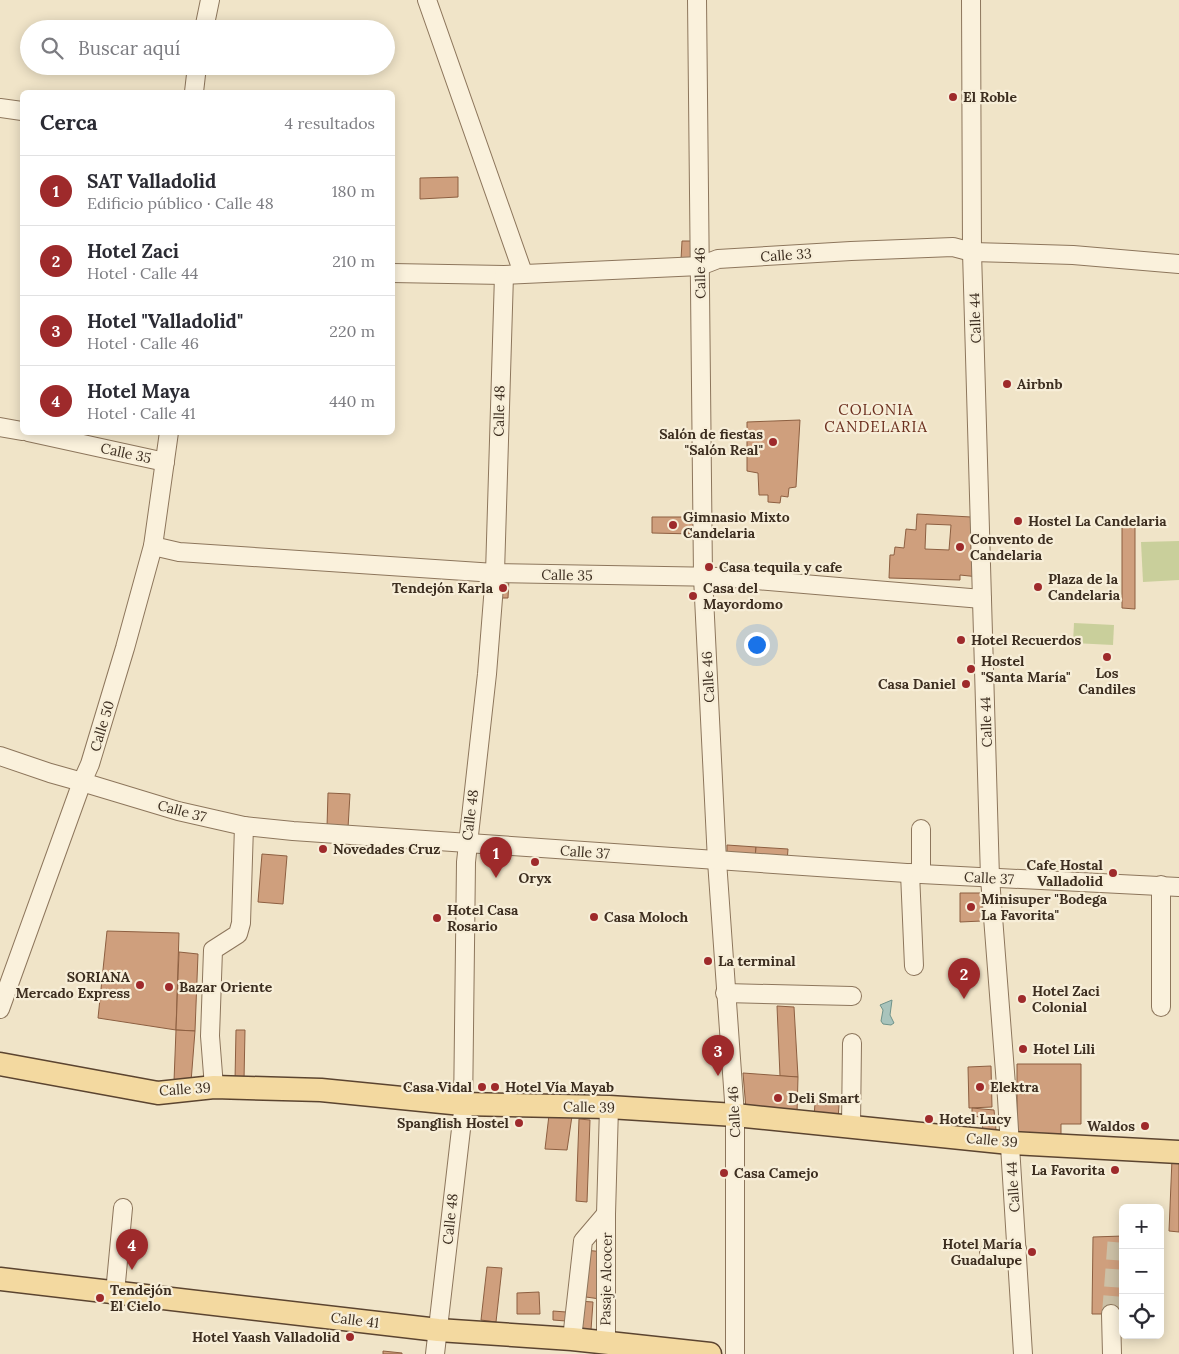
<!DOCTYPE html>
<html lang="es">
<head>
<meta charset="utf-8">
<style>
	body { margin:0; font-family:Lora,serif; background:#f7f7f7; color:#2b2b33 }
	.controls { position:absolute; right:15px; bottom:15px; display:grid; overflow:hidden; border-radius:8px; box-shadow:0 2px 12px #0003 }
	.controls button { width:45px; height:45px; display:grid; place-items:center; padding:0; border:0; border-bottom:1px solid #e1e1e2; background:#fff; color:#2b2b33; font:25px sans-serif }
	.you { position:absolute; left:756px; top:644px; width:18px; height:18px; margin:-12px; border:4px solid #fff; border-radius:50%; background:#1a73e8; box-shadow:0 0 0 8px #1a73e833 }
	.badge { display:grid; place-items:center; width:32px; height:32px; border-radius:50%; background:#9e2a2b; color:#fff; font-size:16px; font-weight:700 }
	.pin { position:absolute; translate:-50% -41px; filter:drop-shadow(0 1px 2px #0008) }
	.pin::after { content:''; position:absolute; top:26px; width:18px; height:15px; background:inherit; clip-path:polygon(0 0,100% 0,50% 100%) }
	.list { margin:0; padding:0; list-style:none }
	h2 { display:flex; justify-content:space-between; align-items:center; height:65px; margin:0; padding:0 20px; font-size:21px }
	h2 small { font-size:16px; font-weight:400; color:#7c7c81 }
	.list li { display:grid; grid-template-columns:32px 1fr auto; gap:15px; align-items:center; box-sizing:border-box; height:70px; padding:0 20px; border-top:1px solid #e1e1e2 }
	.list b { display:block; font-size:19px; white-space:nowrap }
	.list p { margin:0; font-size:16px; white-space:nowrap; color:#7c7c81 }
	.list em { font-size:16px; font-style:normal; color:#7c7c81 }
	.icon { flex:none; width:28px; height:28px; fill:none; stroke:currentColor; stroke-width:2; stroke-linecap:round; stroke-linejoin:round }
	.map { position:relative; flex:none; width:1179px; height:1354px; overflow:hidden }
	.search { position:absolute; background:#fff; box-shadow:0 2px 12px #0003; left:20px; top:20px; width:375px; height:55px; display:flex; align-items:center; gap:12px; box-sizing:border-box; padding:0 18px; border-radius:28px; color:#7c7c81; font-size:19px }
	.panel { position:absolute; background:#fff; box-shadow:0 2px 12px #0003; left:20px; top:90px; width:375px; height:345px; border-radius:8px }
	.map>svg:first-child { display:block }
	.green { fill:#c9cf9b }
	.water { fill:#a9c4bc; stroke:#6f938a }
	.building { fill:#cf9f7d; stroke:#8d5f41; fill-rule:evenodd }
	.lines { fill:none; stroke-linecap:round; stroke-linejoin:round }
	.minor-tunnel { stroke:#ccc0a6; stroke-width:18; stroke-dasharray:18 9; stroke-linecap:butt }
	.minor-casing { stroke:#8d765c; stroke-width:20 }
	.major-casing { stroke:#5b4430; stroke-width:25 }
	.minor { stroke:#faf1dc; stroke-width:18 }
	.major { stroke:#f3d9a0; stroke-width:22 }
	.poi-dot { fill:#9e2a2b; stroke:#f7eed8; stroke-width:2 }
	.labels { text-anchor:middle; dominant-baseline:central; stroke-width:4.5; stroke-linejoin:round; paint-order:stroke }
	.poi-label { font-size:14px; font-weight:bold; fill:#3d2e20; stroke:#f7eed8; text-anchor:start }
	.street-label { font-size:14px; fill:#3d2e20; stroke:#f7eed8 }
	.neighbourhood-label { font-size:15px; letter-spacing:1px; fill:#6b2e1e; stroke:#f7eed8 }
</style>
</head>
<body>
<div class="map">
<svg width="1179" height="1354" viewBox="0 0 1179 1354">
	<rect width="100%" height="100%" fill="#f0e4c8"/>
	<g class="green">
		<path d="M1179,541V580L1143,582L1141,542Z"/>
		<path d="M1074,623L1114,625L1113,645L1073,643Z"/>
	</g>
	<path class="water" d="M892,1000L890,1015L894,1023L891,1025L883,1024L881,1021L883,1010L880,1005Z"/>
	<g class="building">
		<path d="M458,177V197L420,199V178Z"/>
		<path d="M682,241H692V257L688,260H681Z"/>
		<path d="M800,420L796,487L789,488L788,497L781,496L780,503L768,502V495H759L758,473L747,471V422Z"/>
		<path d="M917,514L971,517V550H979V577L960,575V580L889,578L890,555H894L895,547L904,548L906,529L916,530ZM926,524L951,525L949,550L925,549Z"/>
		<path d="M652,517H694V534L652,533Z"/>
		<path d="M1122,520H1135V609L1122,608Z"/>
		<path d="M499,578L509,579L508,598H497Z"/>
		<path d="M328,793L350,794L348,828L327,827Z"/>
		<path d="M727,845L756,847L755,860L727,858Z"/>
		<path d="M756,847L788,849L787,862L755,860Z"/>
		<path d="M262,854L287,856L283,904L258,902Z"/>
		<path d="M960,893H982V921L960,922Z"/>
		<path d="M107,931L179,933L176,1030L98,1018Z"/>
		<path d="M179,952L198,954L195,1031L176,1030Z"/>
		<path d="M777,1006L794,1007L798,1077L780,1076Z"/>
		<path d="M176,1030L195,1031L191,1082L174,1081Z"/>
		<path d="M236,1030H245L244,1080H235Z"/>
		<path d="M1017,1064H1081V1124H1061V1134H1017Z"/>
		<path d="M991,1066L992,1107L969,1108L968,1067Z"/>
		<path d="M743,1073L798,1077L797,1113L746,1109Z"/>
		<path d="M815,1103L839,1105L838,1119L814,1117Z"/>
		<path d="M972,1108L994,1110L996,1130H983L981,1117L972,1116Z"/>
		<path d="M549,1115L572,1116L567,1150L545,1149Z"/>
		<path d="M579,1119L590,1120L587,1202L576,1201Z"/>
		<path d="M1172,1159L1179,1160V1232L1169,1231Z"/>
		<path d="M1123,1236V1314H1092L1093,1237Z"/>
		<path d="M584,1250L605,1252L600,1299L579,1296Z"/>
		<path d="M487,1267L502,1268L496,1322L481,1320Z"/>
		<path d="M539,1292L540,1314H517V1293Z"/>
		<path d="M578,1301L593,1302L591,1330L575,1329Z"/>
		<path d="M553,1311L566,1312V1321L553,1320Z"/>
		<path d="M383,1351L402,1353V1354H383Z"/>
	</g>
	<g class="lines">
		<path class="minor-tunnel" d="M1111,1314L1117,1236"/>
		<g class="minor-casing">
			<g id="minor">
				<path d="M427,0L523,273"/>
				<path d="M697,0L703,577L717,861L735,1115V1354"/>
				<path d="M971,0L972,252L990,878L1007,1098L1023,1354"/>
				<path d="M204,29L210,0"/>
				<path d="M194,92L197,66"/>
				<path d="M0,108L22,111"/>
				<path d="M392,273L504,275L700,266L718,259L851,251L953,247L972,252L1073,255L1179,264"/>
				<path d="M0,427L22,431"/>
				<path d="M28,432L165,462"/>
				<path d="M153,546L179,552L495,573L721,577L982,599"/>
				<path d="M0,756L50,773L82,782L178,811L244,826L293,831L921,874L1179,887"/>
				<path d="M910,873L914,966"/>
				<path d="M921,874V829"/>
				<path d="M725,993L852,996"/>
				<path d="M1161,1007V885"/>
				<path d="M0,1009L82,782L90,764L125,648L153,546L169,432"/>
				<path d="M214,1087L210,1036L213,950L238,934L241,923L244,826"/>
				<path d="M851,1126L852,1043"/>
				<path d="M989,1253L1017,1249"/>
				<path d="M115,1293L123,1208"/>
				<path d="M1111,1314L1112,1354"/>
				<path d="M572,1339L583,1241L606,1214"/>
				<path d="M606,1343V1214L609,1107"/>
				<path d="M435,1354L463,1112L466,862L487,674L495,573L504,275"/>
			</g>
		</g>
		<g class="major-casing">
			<g id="major">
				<path d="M0,1064L158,1093L214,1087L321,1090L462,1104L609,1107L735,1115L1010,1143L1179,1152"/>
				<path d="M0,1279L438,1330L572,1339L710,1354"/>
			</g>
		</g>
		<use href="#minor" class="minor"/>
		<use href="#major" class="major"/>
	</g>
	<g class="poi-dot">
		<circle cx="953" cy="97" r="5"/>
		<circle cx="1007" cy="384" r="5"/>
		<circle cx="773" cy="442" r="5"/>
		<circle cx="1018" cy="521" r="5"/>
		<circle cx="673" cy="525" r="5"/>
		<circle cx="960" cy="547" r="5"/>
		<circle cx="709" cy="567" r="5"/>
		<circle cx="1038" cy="587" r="5"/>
		<circle cx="503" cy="588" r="5"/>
		<circle cx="693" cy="596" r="5"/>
		<circle cx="961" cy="640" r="5"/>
		<circle cx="1107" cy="657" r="5"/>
		<circle cx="971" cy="669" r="5"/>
		<circle cx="966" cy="684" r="5"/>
		<circle cx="323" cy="849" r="5"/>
		<circle cx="535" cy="862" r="5"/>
		<circle cx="1113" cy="873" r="5"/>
		<circle cx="971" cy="907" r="5"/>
		<circle cx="594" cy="917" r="5"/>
		<circle cx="437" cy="918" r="5"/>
		<circle cx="708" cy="961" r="5"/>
		<circle cx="140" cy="985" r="5"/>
		<circle cx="169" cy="987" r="5"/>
		<circle cx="1022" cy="999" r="5"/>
		<circle cx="1023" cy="1049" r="5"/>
		<circle cx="482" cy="1087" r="5"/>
		<circle cx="495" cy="1087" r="5"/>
		<circle cx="980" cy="1087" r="5"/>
		<circle cx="778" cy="1098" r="5"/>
		<circle cx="929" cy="1119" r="5"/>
		<circle cx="519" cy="1123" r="5"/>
		<circle cx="1145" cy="1126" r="5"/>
		<circle cx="1115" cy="1170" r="5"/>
		<circle cx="724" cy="1173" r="5"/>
		<circle cx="1032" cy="1252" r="5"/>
		<circle cx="100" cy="1298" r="5"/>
		<circle cx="350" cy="1337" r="5"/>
	</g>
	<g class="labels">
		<g class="poi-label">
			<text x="963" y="97">El Roble</text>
			<text x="1017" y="384">Airbnb</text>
			<text x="763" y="434" text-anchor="end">Salón de fiestas<tspan x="763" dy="16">"Salón Real"</tspan></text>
			<text x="683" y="517">Gimnasio Mixto<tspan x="683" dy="16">Candelaria</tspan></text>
			<text x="1028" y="521">Hostel La Candelaria</text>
			<text x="970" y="539">Convento de<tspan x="970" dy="16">Candelaria</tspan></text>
			<text x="719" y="567">Casa tequila y cafe</text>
			<text x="1048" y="579">Plaza de la<tspan x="1048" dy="16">Candelaria</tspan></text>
			<text x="493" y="588" text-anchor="end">Tendejón Karla</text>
			<text x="703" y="588">Casa del<tspan x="703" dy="16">Mayordomo</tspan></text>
			<text x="971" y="640">Hotel Recuerdos</text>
			<text x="981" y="661">Hostel<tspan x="981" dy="16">"Santa María"</tspan></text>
			<text x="1107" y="673" text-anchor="middle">Los<tspan x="1107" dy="16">Candiles</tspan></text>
			<text x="956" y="684" text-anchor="end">Casa Daniel</text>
			<text x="333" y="849">Novedades Cruz</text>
			<text x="1103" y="865" text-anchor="end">Cafe Hostal<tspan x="1103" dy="16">Valladolid</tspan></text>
			<text x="535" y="878" text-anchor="middle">Oryx</text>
			<text x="981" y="899">Minisuper "Bodega<tspan x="981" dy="16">La Favorita"</tspan></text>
			<text x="447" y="910">Hotel Casa<tspan x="447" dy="16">Rosario</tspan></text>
			<text x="604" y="917">Casa Moloch</text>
			<text x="718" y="961">La terminal</text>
			<text x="130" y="977" text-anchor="end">SORIANA<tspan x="130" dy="16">Mercado Express</tspan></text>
			<text x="179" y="987">Bazar Oriente</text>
			<text x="1032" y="991">Hotel Zaci<tspan x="1032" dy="16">Colonial</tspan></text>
			<text x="1033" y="1049">Hotel Lili</text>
			<text x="472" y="1087" text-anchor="end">Casa Vidal</text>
			<text x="505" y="1087">Hotel Vía Mayab</text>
			<text x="990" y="1087">Elektra</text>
			<text x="788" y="1098">Deli Smart</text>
			<text x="939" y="1119">Hotel Lucy</text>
			<text x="509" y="1123" text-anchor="end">Spanglish Hostel</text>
			<text x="1135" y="1126" text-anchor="end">Waldos</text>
			<text x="1105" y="1170" text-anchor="end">La Favorita</text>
			<text x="734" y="1173">Casa Camejo</text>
			<text x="1022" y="1244" text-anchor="end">Hotel María<tspan x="1022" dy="16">Guadalupe</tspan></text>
			<text x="110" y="1290">Tendejón<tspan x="110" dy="16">El Cielo</tspan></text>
			<text x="340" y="1337" text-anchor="end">Hotel Yaash Valladolid</text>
		</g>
		<g class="street-label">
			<text transform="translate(786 255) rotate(-4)">Calle 33</text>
			<text transform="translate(700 273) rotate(-91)">Calle 46</text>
			<text transform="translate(975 318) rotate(-92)">Calle 44</text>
			<text transform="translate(499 411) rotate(-89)">Calle 48</text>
			<text transform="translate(126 453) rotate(12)">Calle 35</text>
			<text transform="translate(567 575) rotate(1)">Calle 35</text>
			<text transform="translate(708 677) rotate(-93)">Calle 46</text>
			<text transform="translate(986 722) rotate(-92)">Calle 44</text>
			<text transform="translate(102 726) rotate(-73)">Calle 50</text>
			<text transform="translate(182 811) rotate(15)">Calle 37</text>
			<text transform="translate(470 815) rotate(-83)">Calle 48</text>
			<text transform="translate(585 852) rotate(4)">Calle 37</text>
			<text transform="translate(989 878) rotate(3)">Calle 37</text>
			<text transform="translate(185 1089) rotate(-4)">Calle 39</text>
			<text transform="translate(589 1107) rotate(1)">Calle 39</text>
			<text transform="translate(734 1112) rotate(-93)">Calle 46</text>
			<text transform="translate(992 1140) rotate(5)">Calle 39</text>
			<text transform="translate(1013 1187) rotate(-94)">Calle 44</text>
			<text transform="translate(450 1219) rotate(-84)">Calle 48</text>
			<text transform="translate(606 1279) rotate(-89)">Pasaje Alcocer</text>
			<text transform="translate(355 1320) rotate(7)">Calle 41</text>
		</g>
		<g class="neighbourhood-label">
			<text x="876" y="409">COLONIA<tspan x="876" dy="17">CANDELARIA</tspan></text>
		</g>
	</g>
</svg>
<div class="controls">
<button>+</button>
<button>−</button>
<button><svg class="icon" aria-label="locate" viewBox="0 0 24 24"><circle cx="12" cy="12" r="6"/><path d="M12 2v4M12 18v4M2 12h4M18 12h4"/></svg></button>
</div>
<div class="you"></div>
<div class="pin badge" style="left:496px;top:878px">1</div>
<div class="pin badge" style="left:964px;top:999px">2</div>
<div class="pin badge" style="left:718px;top:1076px">3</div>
<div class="pin badge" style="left:132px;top:1270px">4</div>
<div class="search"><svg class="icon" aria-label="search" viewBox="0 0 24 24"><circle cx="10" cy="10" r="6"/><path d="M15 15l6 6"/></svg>Buscar aquí</div>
<section class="panel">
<h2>Cerca<small>4 resultados</small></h2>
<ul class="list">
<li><span class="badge">1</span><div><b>SAT Valladolid</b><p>Edificio público · Calle 48</p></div><em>180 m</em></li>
<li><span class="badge">2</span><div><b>Hotel Zaci</b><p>Hotel · Calle 44</p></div><em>210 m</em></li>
<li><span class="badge">3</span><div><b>Hotel &quot;Valladolid&quot;</b><p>Hotel · Calle 46</p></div><em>220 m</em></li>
<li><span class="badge">4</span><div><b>Hotel Maya</b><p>Hotel · Calle 41</p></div><em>440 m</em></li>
</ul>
</section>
</div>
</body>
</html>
